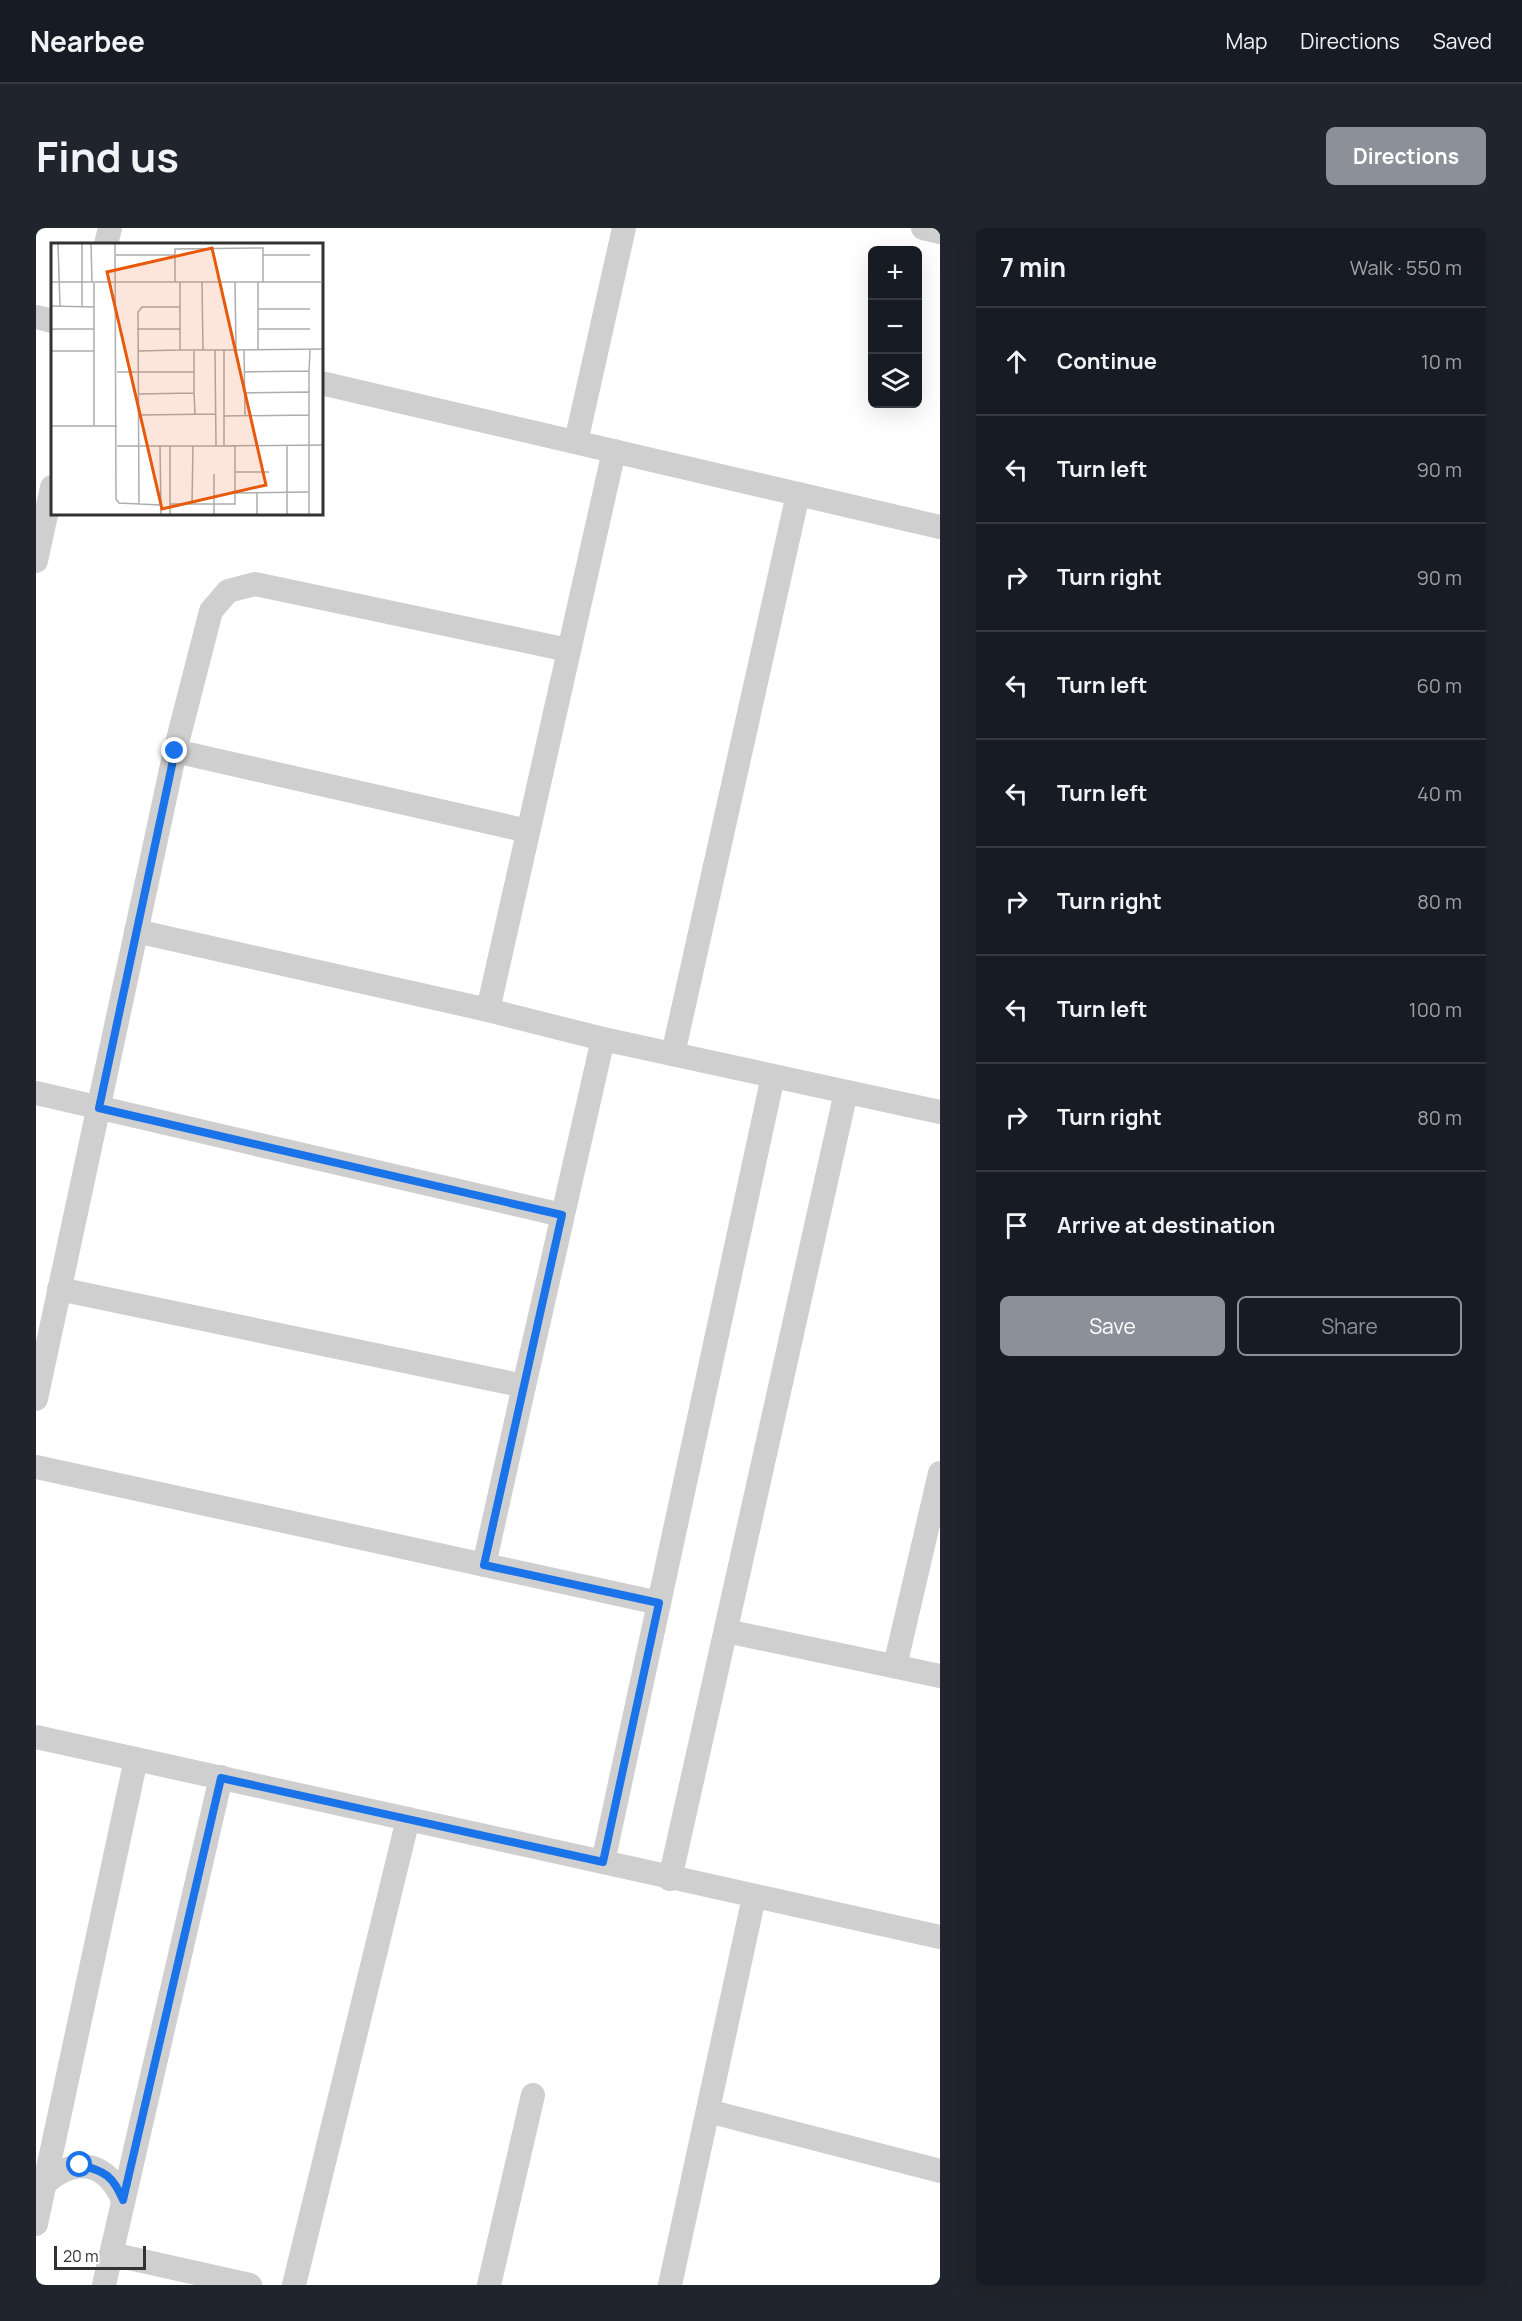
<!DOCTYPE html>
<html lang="en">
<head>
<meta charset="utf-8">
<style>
	body { margin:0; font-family:Manrope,sans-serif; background:#20242c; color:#f1f3f6 }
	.controls { position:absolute; right:18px; top:18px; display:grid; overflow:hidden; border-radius:9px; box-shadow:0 6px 24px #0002 }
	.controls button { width:54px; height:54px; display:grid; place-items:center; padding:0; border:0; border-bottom:2px solid #363941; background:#171b24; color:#f1f3f6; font:30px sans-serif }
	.scale { position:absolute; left:18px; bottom:15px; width:92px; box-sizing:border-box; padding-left:6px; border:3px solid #323232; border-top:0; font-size:16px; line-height:21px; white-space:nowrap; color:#323232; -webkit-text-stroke:4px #fff; paint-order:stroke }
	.stop { position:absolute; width:18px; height:18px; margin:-14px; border:4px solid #1a73e8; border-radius:50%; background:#fff }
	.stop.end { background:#1a73e8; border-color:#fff; box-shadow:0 2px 6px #0008 }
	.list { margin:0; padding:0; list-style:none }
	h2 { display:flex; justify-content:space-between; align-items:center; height:78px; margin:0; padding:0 24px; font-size:26px }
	h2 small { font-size:20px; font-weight:400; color:#9ea1a6 }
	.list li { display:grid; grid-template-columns:39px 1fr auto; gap:18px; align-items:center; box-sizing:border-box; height:108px; padding:0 24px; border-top:2px solid #363941 }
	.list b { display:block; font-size:22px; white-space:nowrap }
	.list em { font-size:20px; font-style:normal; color:#9ea1a6 }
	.actions { display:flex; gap:12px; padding:18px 24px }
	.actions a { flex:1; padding:14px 0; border:2px solid #8c9099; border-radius:9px; text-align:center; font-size:21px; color:#8c9099 }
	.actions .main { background:#8c9099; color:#fff }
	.icon { flex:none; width:33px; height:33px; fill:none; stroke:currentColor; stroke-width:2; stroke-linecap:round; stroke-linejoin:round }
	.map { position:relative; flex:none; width:904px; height:2057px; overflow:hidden; border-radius:9px }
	header { display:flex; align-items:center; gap:36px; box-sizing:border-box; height:84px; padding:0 30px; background:#171b24; border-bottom:2px solid #363941 }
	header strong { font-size:28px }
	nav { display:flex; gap:33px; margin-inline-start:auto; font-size:21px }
	.intro { display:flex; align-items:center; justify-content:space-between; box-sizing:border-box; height:144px; padding:0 36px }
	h1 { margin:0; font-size:42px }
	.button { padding:15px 27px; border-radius:9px; background:#8c9099; color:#fff; font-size:21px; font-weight:700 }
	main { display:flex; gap:36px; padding:0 36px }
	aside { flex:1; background:#171b24; border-radius:9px; box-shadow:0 6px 24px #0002 }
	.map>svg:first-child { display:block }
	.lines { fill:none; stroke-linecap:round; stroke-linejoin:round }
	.minor { stroke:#cfcfcf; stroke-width:24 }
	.route { stroke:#1a73e8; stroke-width:8 }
	.inset-road { fill:none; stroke:#adadad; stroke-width:1.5 }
	.view { fill:#e8590c; fill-opacity:0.15; stroke:#e8590c; stroke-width:3 }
	.inset-edge { fill:none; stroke:#323232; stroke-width:3 }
</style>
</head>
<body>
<header>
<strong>Nearbee</strong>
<nav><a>Map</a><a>Directions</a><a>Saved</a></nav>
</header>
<div class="intro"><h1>Find us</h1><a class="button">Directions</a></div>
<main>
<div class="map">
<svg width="904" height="2057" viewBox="0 0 904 2057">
	<rect width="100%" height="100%" fill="#fff"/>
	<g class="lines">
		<g class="minor">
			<path d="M887,0L904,4"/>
			<path d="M70,16L74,0"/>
			<path d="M0,89L16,93"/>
			<path d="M285,155L904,299"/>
			<path d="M540,214L588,0"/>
			<path d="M0,333L16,259"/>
			<path d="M139,523L492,603"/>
			<path d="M100,703L452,782L578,223"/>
			<path d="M452,782L567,811L904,884"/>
			<path d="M637,826L762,266"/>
			<path d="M737,848L567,1634L904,1709"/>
			<path d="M0,865L526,987"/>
			<path d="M23,1061L488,1158L567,811"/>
			<path d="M0,1171L139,523L175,383L192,363L219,356L532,422"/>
			<path d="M0,1239L623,1375"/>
			<path d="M448,1337L488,1158"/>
			<path d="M690,1403L904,1448"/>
			<path d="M859,1438L904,1245"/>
			<path d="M0,1509L567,1634"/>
			<path d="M634,1651L810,864"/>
			<path d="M672,1883L904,1943"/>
			<path d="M9,1955C41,1928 70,1934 87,1972"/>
			<path d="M0,1996L100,1531"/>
			<path d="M75,2026L214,2057"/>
			<path d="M68,2057L185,1549"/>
			<path d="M258,2057L372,1591"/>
			<path d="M453,2057L497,1867"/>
			<path d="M634,2057L718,1669"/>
		</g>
	</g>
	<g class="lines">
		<path class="route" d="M44,1937C69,1943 77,1948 87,1972L185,1550L567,1634L623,1375L448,1337L526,987L63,880L139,523"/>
	</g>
	<g transform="translate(15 15)">
		<rect width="272" height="272" fill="#fff"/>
		<path class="inset-road" d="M7,1L9,63M31,1V64M40,1L41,39M64,1L65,256L68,260L109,262M65,12H124M212,12H259M0,39H270M124,39V6L212,5V39M151,39L152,107M207,39V107M43,40V183M0,63L43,64M207,66H259M0,86H43M86,86H129M207,86H259M129,107H185L184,39M164,107L165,203L271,202M173,107V202M185,107L272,106M193,107L194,172M0,108H43M87,108L129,107V39M258,128L259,107M66,129H143M194,129L258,128V149M143,150L144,171M194,150L258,149V271M87,151L143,150V108M88,172L165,171M173,173L258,172M0,183H66M236,202V271M66,203H165M109,203L110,271M119,203V271M184,229H218M184,250L257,249M206,250V271M88,261L87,69L91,64H129M119,261H184V203M141,261L142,203M163,271V231"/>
		<path class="view" d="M161,5L215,242L111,266L56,29Z"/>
		<rect width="272" height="272" class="inset-edge"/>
	</g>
</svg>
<div class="controls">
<button>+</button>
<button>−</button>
<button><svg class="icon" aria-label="layers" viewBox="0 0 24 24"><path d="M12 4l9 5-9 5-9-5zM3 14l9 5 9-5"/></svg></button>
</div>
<div class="scale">20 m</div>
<div class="stop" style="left:44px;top:1937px"></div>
<div class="stop end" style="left:139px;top:523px"></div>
</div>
<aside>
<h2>7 min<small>Walk · 550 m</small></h2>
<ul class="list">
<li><svg class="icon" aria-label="ahead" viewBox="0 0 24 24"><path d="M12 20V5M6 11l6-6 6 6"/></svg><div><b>Continue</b></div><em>10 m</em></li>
<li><svg class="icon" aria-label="left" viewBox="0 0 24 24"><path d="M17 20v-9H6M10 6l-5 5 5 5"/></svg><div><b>Turn left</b></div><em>90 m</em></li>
<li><svg class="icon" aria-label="right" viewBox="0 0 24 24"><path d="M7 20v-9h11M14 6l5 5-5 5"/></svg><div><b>Turn right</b></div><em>90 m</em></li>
<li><svg class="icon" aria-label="left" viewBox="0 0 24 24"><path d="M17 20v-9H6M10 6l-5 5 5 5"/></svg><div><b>Turn left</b></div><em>60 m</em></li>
<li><svg class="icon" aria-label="left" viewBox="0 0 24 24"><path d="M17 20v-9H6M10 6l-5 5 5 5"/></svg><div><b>Turn left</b></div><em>40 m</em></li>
<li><svg class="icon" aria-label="right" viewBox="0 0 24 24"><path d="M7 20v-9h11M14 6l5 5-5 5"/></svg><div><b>Turn right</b></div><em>80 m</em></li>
<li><svg class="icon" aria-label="left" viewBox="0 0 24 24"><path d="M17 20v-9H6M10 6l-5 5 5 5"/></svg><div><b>Turn left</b></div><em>100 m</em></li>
<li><svg class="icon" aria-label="right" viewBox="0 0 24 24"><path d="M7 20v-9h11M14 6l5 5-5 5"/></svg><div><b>Turn right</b></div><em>80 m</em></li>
<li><svg class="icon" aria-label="arrive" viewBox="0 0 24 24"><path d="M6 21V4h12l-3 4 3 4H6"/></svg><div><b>Arrive at destination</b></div></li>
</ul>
<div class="actions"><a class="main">Save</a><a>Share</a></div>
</aside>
</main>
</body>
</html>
